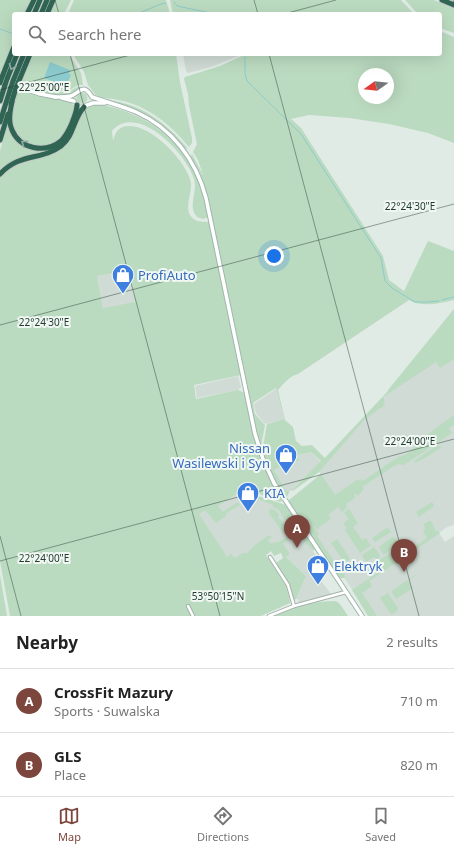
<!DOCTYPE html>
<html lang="en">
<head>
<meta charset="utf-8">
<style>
	body { margin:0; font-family:"Noto Sans",sans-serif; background:#f6f6f6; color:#222 }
	.compass { position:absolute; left:358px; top:68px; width:36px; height:36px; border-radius:50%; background:#fff; box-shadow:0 4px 16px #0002; rotate:255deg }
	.you { position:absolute; left:274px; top:256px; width:14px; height:14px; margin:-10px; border:3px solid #fff; border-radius:50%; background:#1a73e8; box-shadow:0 0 0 6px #1a73e833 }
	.badge { display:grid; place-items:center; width:26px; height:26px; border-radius:50%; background:#7c463d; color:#fff; font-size:13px; font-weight:700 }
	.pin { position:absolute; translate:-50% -33px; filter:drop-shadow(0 1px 2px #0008) }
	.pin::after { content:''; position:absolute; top:21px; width:14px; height:12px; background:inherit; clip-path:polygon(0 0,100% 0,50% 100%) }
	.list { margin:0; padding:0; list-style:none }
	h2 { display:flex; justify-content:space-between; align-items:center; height:52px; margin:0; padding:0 16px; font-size:17px }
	h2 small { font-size:13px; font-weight:400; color:#767676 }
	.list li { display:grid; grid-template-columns:26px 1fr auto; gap:12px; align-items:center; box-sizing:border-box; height:64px; padding:0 16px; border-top:1px solid #e0e0e0 }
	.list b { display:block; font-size:15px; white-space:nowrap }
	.list p { margin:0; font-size:13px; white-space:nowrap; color:#767676 }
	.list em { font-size:13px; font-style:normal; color:#767676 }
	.icon { flex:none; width:22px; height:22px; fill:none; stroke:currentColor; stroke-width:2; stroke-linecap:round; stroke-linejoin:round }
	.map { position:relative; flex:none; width:454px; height:616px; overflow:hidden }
	.search { position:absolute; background:#fff; box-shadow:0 4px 16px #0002; left:12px; right:12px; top:12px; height:44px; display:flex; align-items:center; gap:10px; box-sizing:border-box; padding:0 14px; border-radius:4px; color:#767676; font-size:15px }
	.sheet { height:180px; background:#fff }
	nav { display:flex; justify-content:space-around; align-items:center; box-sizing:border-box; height:56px; border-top:1px solid #e0e0e0; background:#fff; font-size:11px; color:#767676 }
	nav a { display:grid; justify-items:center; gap:2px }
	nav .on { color:#7c463d }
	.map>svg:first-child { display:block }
	.built { fill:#cfdbd4 }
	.green { fill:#bbdbc0; fill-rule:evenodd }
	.water { fill:#8ccacd }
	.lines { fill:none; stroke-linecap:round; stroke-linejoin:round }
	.stream { stroke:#8ccacd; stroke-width:1 }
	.street-casing { stroke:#a4b3ab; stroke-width:4.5 }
	.secondary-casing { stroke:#a0b6ac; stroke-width:5.5 }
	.highway-casing { stroke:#c1c8c5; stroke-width:7 }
	.street { stroke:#fff; stroke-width:2.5 }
	.secondary { stroke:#fff; stroke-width:3.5 }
	.highway { stroke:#306554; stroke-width:5 }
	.highway-bridge-casing { stroke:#c1c8c5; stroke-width:7; stroke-linecap:butt }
	.highway-bridge { stroke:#306554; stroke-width:5 }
	.oneway { stroke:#90aea4 }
	.ticks { fill:none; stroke:#223b31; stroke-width:1; stroke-opacity:0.45 }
	.labels { text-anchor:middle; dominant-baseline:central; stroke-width:4; stroke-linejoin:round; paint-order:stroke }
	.shop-label { font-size:13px; fill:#366cbe; stroke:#f1f8f4; text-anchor:start }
	.ticks-label { font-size:10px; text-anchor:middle; fill:#223b31; stroke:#f1f8f4; stroke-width:4; stroke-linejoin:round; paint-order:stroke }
</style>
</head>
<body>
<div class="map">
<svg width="454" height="616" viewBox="0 0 454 616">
	<rect width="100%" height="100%" fill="#e1ebe5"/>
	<g class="built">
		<path d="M183,54H243L211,67L188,73L186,71Z"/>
		<path d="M130,270L135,303L103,308L97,276Z"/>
		<path d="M454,309V525L447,527L439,533L445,542L454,536V616H370L308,524L339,502L316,467L287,494L272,467L299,460L298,455L311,452L321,462L389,391Z"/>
		<path d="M238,376L241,387L238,390L197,398L195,386Z"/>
		<path d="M276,389L284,419L265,424L256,413L254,404Z"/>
		<path d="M222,483L285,508L294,522V527L297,531L299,530L320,562L313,570L331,594L299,603L298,599H296L306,576L286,557L290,554L271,551L239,576L196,512Z"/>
	</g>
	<g class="green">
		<path d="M0,0H32L25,14H14V40L0,77Z"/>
		<path d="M56,0H71L64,14H49Z"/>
		<path d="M74,0H166L170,14H68Z"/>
		<path d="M170,0H401L414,14H193L187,13L173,14Z"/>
		<path d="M405,0H434L454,8V33L440,28V14H418Z"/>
		<path d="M440,31L454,37V143L428,133L389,124L349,118L309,115L291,119L301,128L383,256L389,280L404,291L428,241L454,251V300C441,303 421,308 409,300L298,374C290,376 284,383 278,390L285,420L293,427L296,441L302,446L312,445L325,458L388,391V390L454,309V359L440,368L436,362L383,397L385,401L383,403L385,405L365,419L319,472L293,491L290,488L293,489L321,461L311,452L298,455L299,460L283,467L281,466L274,470L286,491L289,492L288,495L286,497L270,472L262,450L263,447L267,424L284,419L276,388L253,403L255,414L265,425L261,446L260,445L208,197L201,175L191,156L192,154L203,175L198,160L193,152L197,144L189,106L188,94L184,79L185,77L220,66L244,55V54H440ZM364,74H388V98H364Z"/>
		<path d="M32,54H69L81,73L83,85H78L70,90L58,91L20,84Z"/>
		<path d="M73,54H176L180,82L192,138V143L189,147C171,125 147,105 118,100C111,98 104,99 97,97L88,85L84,72Z"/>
		<path d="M24,86H30L58,92L70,91L77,87H82C78,89 73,94 68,95C54,97 38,91 24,86Z"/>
		<path d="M19,89L44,97L71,102L75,108C71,120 68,131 59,140C43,156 18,143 12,125C9,114 15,100 19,89Z"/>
		<circle cx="82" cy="98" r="5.5"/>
		<path d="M106,101C138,100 169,125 188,149H186C165,123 138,109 106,101Z"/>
		<path d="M96,104C144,111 188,141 202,190C205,198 206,208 208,217L203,219L197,217C187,207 198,191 194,179C186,153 137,102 112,131L113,141C115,133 118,126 129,126C151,125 187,161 191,183C192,192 186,203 189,213C193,222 201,222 210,222L241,375L194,385L196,399L238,390L245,393L258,451L268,475L283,500L280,502L257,493L254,498L252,496L249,498L244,491L239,495L244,501L242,502L236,494L218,506L223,512L236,503H239L240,505L226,513V516L216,523L205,510L199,514L227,557L231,554L235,558L243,553H247L256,544L269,535L272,537L268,540L271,544L276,542L277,543L299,529L302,530L315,549L313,551L297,532L283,544L290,554L286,557L306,576L296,599L294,600L290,586L276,563L283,558L281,553L274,556L271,551L266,555L286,586L290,601V603L261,616H195L191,611L192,616H10L0,561V177L11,167L67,143C75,132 76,121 82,111C84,107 91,105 96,104ZM130,270L135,302L103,308L97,276Z"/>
		<path d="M8,121C8,130 12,133 18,140C31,152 39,152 56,148C35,155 17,156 0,171V151Z"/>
		<path d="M454,415V425L449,428L452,433L404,465L399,464L394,466L362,487L364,489L358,496L356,494L354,495L355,498L346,504L347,507L342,512L338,506L337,507V508L328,515L331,519L319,527L318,530L308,521L305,516L303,517L304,519L300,520L290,504L289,500L321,474L335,495L357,480L361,479L362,481L366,479L398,457L405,455L415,448L414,446L418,443L417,442Z"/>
		<path d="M436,446H439L442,447L430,455L415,463L414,461Z"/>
		<path d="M258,496L286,505L295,519L294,526L290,527L278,509L273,507V505L255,498Z"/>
		<path d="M432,502L434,505L433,507L419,517L416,512Z"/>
		<path d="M271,509L275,510L279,515L278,517L288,529V532L285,534L283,533L269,513V511Z"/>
		<path d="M349,509L358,523L353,527L362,540L366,538L370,545H372L360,553L345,530L347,528L343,523L349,519L344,513Z"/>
		<path d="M429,521H431L436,531H438L440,533L369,581L372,586L362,593L377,616H368L352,590L383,569L378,561L401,546L406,553L427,538L423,531L425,529L424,524Z"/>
		<path d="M306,523C312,524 316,529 319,535L317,536L342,573L343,572L345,575L344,578H340L306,528Z"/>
		<path d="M388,527L391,532L375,542L372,538Z"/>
		<path d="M392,537L395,538L399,543V545L385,554H383L379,547Z"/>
		<path d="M337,539L350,559L345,563L331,543Z"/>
		<path d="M374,547L380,555L379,558L377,560L374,557L366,562L362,555Z"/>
		<path d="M421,571L408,581L413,588L396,599L391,591Z"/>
		<path d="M0,575L7,616H0Z"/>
		<path d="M388,593L398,608L397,611L393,614L390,613L380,598Z"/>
		<path d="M336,601L340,604L348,616H274C294,607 314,601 336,601Z"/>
	</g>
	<path class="water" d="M50,62L70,70L69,74L71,75L66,86L44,78Z"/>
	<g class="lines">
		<g class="stream">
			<path d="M174,2L177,6L215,14"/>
			<path d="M137,14L161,4L166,3"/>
			<path d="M0,29L11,33"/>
			<path d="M245,57V74L247,81L301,134L381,258L385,281L392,288L415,302H427L439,301"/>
			<path d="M442,300L454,297"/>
		</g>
		<g class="street-casing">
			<g id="street">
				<path d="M270,557L288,585L294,606"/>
				<path d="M188,606L193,616"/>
				<path d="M269,616L294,606L346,592"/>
			</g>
		</g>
		<g class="secondary-casing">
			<g id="secondary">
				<path d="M5,82L40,94L56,97"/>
				<path d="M54,97C59,97 66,97 71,96C80,93 83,82 92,97C106,102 122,106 136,112C172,128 196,160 206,198L255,434L263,459L274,483L362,616"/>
				<path d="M62,98L74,101"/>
				<path d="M82,107L93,103H105"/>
			</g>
		</g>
		<g class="highway-casing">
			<g id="highway">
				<path d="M442,0L454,5"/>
				<path d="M27,14L34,0"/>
				<path d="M34,14L40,0"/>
				<path d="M41,14L47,0"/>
				<path d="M47,14L53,0"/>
				<path d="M2,77L14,47"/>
				<path d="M7,79L17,54"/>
				<path d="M13,81L24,54"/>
				<path d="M18,83L30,54"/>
				<path d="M0,101L5,85"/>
				<path d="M12,102C10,111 8,121 12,130C20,149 45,154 61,141C66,136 69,130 72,123C74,117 77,111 77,105"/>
				<path d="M11,104L16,88"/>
				<path d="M0,122L11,87"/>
				<path d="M0,140L8,114"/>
				<path d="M0,174C21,152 41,161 61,146C74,136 73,119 84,107"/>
			</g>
		</g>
		<use href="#street" class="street"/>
		<use href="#secondary" class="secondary"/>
		<use href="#highway" class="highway"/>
		<g class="highway-bridge-casing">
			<g id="highway-bridge">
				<path d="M0,83L2,77"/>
				<path d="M5,85L7,79"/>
				<path d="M11,87L13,81"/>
				<path d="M16,88L18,83"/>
			</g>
		</g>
		<use href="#highway-bridge" class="highway-bridge"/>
	</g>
	<defs><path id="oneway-chevron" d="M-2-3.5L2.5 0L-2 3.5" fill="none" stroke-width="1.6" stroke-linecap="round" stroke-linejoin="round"/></defs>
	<g class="oneway">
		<use href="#oneway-chevron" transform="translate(12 67) rotate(111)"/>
		<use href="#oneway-chevron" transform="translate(24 143) rotate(-146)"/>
	</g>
	<path class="ticks" d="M55,0L59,14M254,0L258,14M453,0L454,3M284,14L336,0M70,54L220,616M269,54L419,616M0,90L134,54M0,325L454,204M0,536L21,616M0,561L454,439"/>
	<defs>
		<g id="shop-pin" transform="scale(1.15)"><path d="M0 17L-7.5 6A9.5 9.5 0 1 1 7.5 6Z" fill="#3f7fe0" stroke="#f1f8f4"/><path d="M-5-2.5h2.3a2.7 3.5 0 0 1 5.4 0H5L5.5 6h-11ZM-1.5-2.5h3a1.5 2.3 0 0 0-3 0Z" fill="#fff"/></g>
	</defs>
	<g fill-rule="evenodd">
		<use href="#shop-pin" x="123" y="275"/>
		<use href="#shop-pin" x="286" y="455"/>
		<use href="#shop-pin" x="248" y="493"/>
		<use href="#shop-pin" x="318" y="566"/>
	</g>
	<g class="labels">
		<g class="shop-label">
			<text x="138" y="275">ProfiAuto</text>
			<text x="270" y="448" text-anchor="end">Nissan<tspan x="270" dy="15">Wasilewski i Syn</tspan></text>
			<text x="264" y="493">KIA</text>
			<text x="334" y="566">Elektryk</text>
		</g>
	</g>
	<g class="ticks-label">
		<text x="44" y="91">22°25'00"E</text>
		<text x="410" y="210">22°24'30"E</text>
		<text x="44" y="326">22°24'30"E</text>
		<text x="410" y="445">22°24'00"E</text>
		<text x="44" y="562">22°24'00"E</text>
		<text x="218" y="600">53°50'15"N</text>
	</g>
</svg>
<svg class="compass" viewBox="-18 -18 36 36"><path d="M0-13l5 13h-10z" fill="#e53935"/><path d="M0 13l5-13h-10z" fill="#767676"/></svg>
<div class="you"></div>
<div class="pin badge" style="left:297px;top:548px">A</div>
<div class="pin badge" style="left:404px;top:572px">B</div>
<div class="search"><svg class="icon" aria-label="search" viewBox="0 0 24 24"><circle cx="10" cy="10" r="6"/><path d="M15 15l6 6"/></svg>Search here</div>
</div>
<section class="sheet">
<h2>Nearby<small>2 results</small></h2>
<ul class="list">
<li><span class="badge">A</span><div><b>CrossFit Mazury</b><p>Sports · Suwalska</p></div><em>710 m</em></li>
<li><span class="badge">B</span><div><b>GLS</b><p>Place</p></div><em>820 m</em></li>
</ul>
</section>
<nav>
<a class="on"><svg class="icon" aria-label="map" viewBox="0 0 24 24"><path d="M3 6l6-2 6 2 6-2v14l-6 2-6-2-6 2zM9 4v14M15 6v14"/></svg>Map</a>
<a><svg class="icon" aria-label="directions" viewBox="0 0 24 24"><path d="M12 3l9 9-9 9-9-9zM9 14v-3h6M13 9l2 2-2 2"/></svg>Directions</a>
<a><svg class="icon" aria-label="saved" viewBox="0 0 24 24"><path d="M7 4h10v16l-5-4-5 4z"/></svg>Saved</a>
</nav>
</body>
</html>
